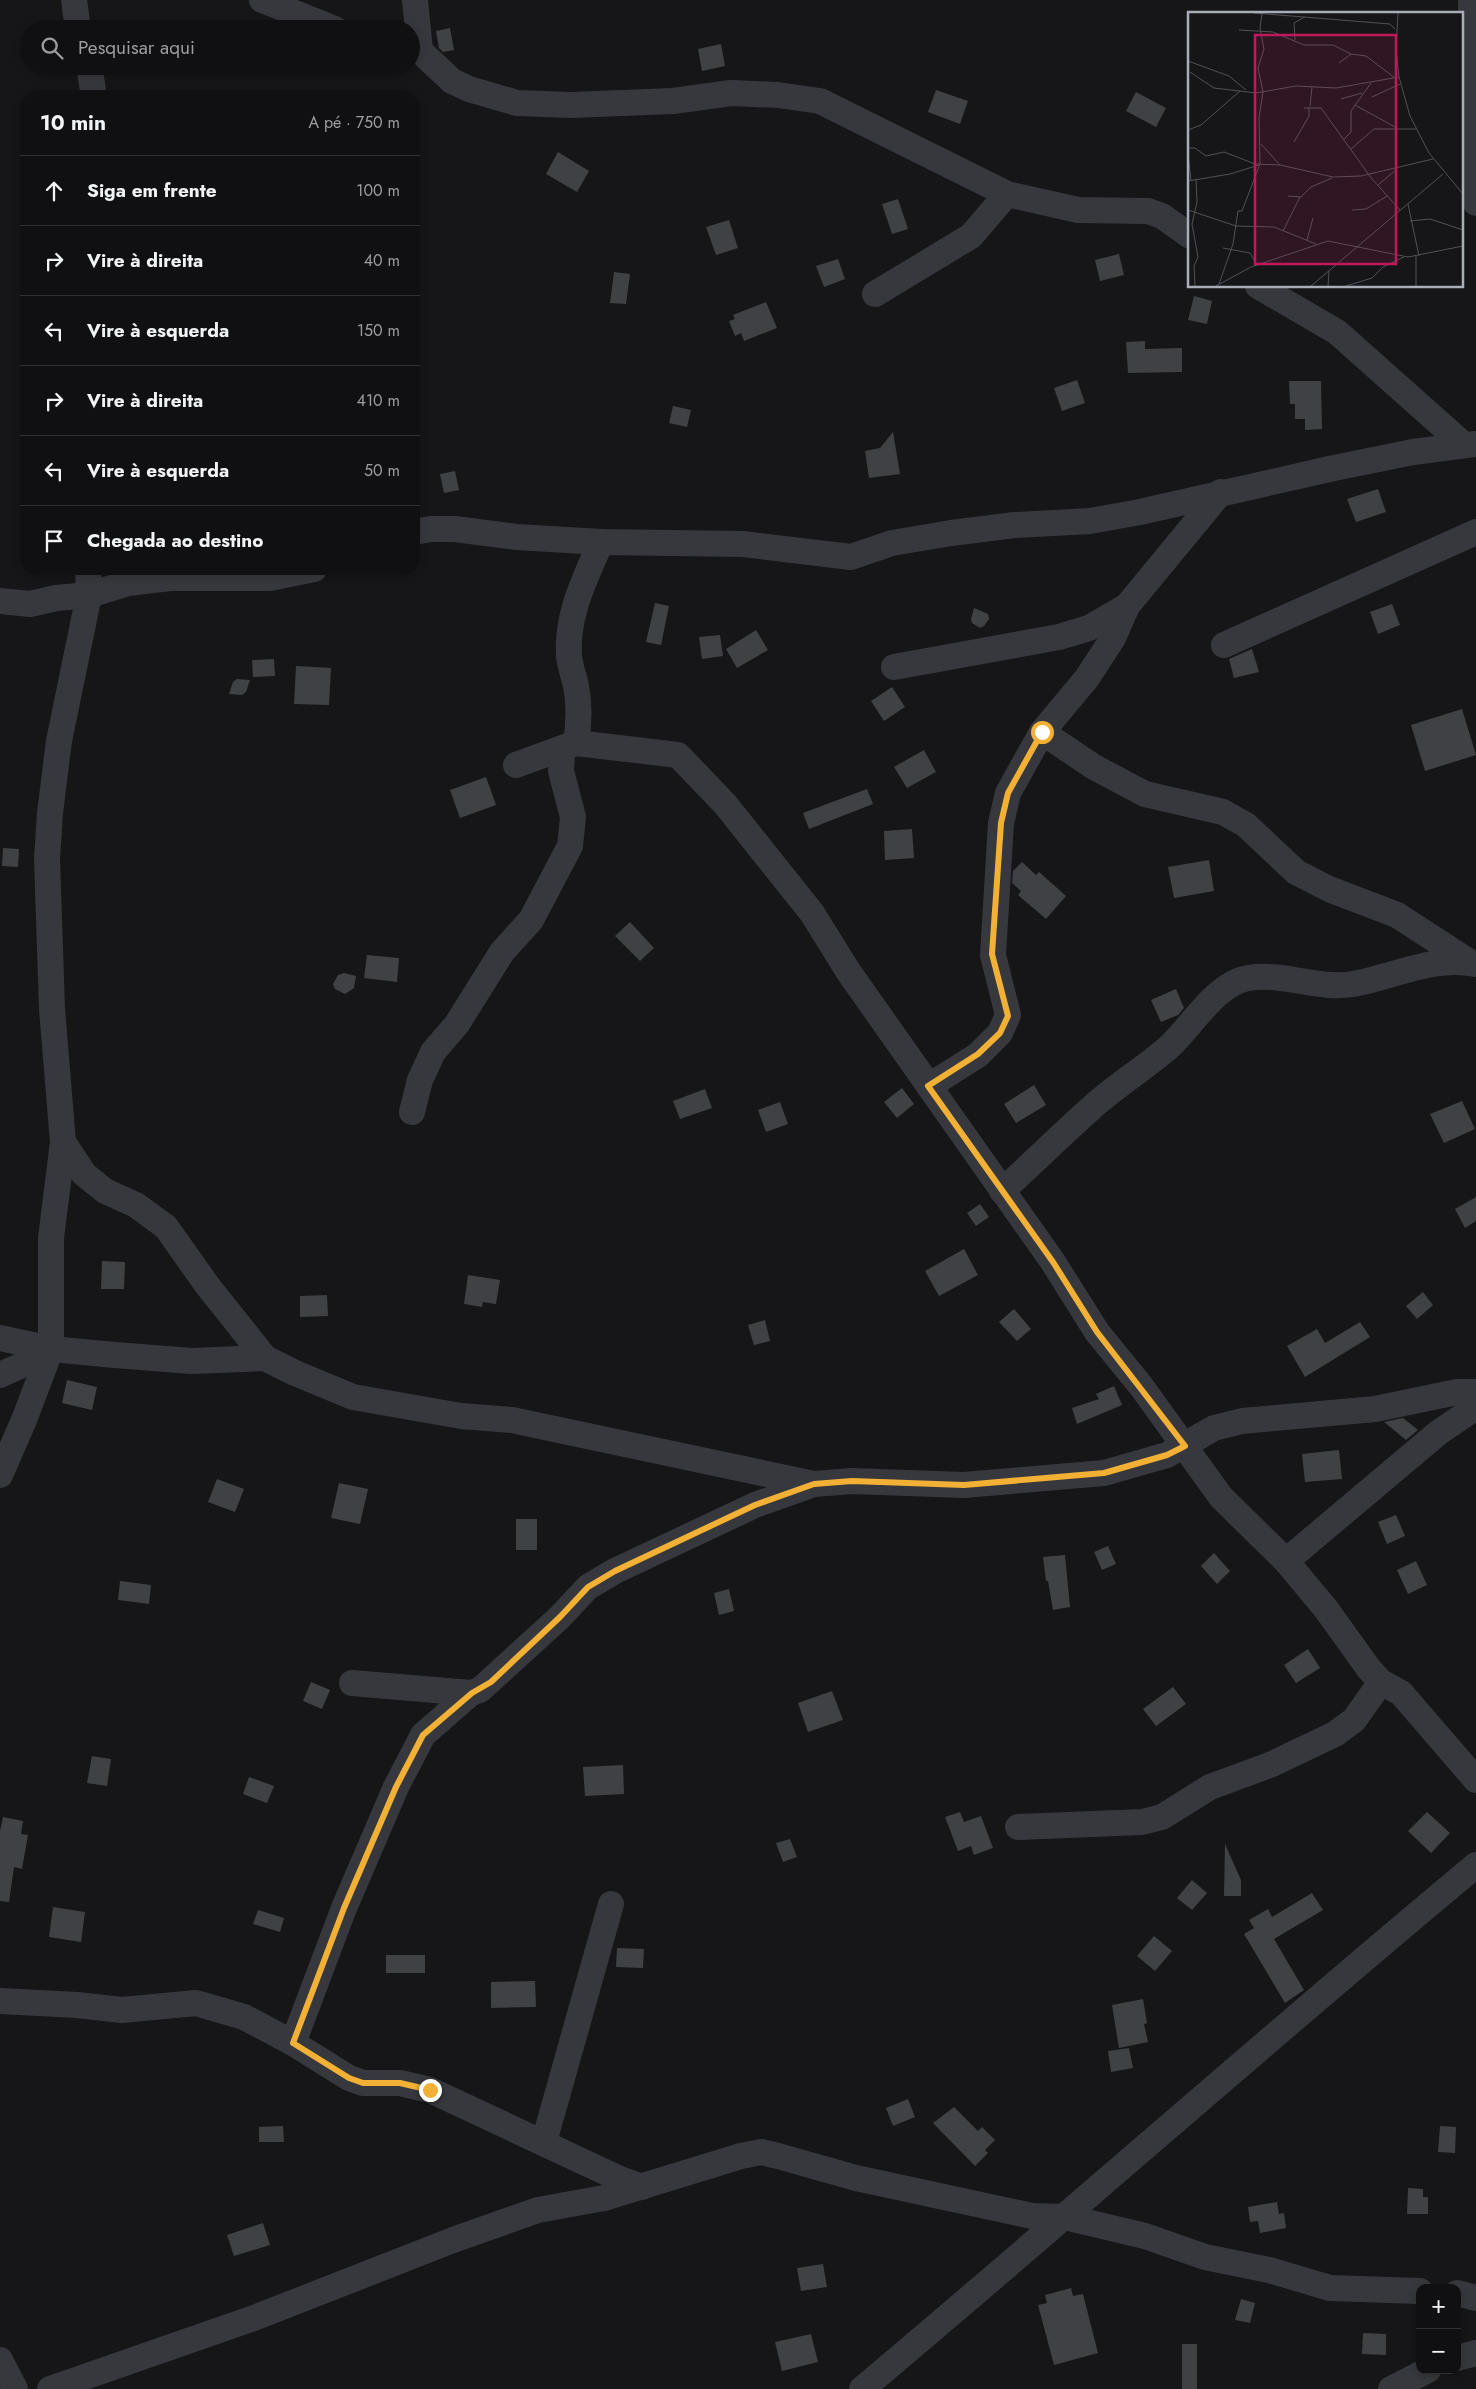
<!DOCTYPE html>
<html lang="pt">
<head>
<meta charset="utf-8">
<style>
	body { margin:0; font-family:Jost,sans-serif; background:#19191b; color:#f1f3f6 }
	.controls { position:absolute; right:15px; bottom:15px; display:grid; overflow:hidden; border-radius:10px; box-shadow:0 2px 8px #0003 }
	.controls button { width:45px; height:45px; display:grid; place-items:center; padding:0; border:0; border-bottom:1px solid #303032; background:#101012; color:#f1f3f6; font:25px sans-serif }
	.stop { position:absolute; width:15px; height:15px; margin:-11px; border:4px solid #f2b134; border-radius:50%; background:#fff }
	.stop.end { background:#f2b134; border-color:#fff; box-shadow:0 1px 5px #0008 }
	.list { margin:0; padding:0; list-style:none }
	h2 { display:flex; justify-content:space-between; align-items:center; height:65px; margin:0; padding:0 20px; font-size:21px }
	h2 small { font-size:16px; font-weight:400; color:#9c9d9f }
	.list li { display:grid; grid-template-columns:32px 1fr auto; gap:15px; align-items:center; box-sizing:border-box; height:70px; padding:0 20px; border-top:1px solid #303032 }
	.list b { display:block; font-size:19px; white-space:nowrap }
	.list em { font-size:16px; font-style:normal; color:#9c9d9f }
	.icon { flex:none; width:28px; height:28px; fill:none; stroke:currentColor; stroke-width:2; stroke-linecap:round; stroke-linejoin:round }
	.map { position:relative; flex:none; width:1476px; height:2389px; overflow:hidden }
	.search { position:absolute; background:#101012; box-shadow:0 2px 8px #0003; left:20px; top:20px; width:400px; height:55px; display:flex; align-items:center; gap:12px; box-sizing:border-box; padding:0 18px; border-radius:28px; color:#9c9d9f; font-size:19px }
	.panel { position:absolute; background:#101012; box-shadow:0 2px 8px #0003; left:20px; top:90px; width:400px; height:485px; border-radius:20px }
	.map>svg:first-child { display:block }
	.building { fill:#404145 }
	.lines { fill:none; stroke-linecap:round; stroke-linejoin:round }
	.minor { stroke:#37383d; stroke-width:26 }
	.route { stroke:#f2b134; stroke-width:6 }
	.inset-road { fill:none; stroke:#505258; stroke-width:1 }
	.view { fill:#c2185b; fill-opacity:0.15; stroke:#c2185b; stroke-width:2.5 }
	.inset-edge { fill:none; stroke:#a8adb8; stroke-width:2.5 }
</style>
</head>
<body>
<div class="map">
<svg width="1476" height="2389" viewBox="0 0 1476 2389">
	<rect width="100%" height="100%" fill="#161618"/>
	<g class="building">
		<path d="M450,28L454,50L443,52L439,48L436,31Z"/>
		<path d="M721,44L725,66L702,71L698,49Z"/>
		<path d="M936,90L968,101L960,124L928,112Z"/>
		<path d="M1136,92L1166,108L1156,127L1126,111Z"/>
		<path d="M558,152L589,171L577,192L546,174Z"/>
		<path d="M898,199L908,229L892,234L882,204Z"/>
		<path d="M729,220L738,248L716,255L706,227Z"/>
		<path d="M1119,254L1124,275L1100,281L1095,260Z"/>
		<path d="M838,259L845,279L824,287L816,266Z"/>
		<path d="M614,272L630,274L626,304L610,303Z"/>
		<path d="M1194,296L1212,301L1207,324L1188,320Z"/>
		<path d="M766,302L777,328L744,341L741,333L735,336L729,321L735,319L733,315Z"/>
		<path d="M1145,341V349L1182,348V372L1128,373L1126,342Z"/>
		<path d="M1077,380L1085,403L1062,411L1054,388Z"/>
		<path d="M1289,381H1321L1322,429L1305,430V419H1295V404H1290Z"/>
		<path d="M673,406L691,410L687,427L669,423Z"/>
		<path d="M893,432L900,474L869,478L865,451L880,448Z"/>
		<path d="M455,471L459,490L444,493L440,474Z"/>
		<path d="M1378,489L1386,512L1356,522L1347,499Z"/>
		<path d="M655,603L669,606L661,645L646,642Z"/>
		<path d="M1392,604L1400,625L1378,634L1370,612Z"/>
		<path d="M974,608L988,614L989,619L984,626L980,628L972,623L971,619Z"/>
		<path d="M756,630L768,650L737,668L726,649Z"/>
		<path d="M720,635L723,656L702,659L699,637Z"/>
		<path d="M1252,649L1259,672L1234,678L1229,659Z"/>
		<path d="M274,659L275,676L253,677L252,660Z"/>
		<path d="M296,666L331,668L329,705L294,704Z"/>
		<path d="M237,679L250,680L246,692L242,695L229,694L233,682Z"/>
		<path d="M892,687L905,707L884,721L871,701Z"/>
		<path d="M1462,709L1476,755L1425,771L1411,725Z"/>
		<path d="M924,750L936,772L907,788L894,767Z"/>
		<path d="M486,777L496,805L460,818L450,790Z"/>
		<path d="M867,789L873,804L809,829L803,813Z"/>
		<path d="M912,829L914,858L885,860L884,831Z"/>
		<path d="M3,848L19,849L18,867L2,866Z"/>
		<path d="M1209,860L1214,891L1174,898L1168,867Z"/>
		<path d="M1022,862L1036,875L1039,872L1066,896L1046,919L1018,895L1021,891L1012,883L1013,871Z"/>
		<path d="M630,922L654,948L640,961L615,936Z"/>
		<path d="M367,955L399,958L397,982L364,978Z"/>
		<path d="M344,973L356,976L354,988L345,994L335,989L333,984L338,975Z"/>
		<path d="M1176,989L1184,1008L1178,1015L1161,1022L1151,1000Z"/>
		<path d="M1034,1085L1046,1105L1016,1123L1004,1104Z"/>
		<path d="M902,1088L914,1104L897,1118L884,1102Z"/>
		<path d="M705,1089L712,1108L680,1119L673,1101Z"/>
		<path d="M1462,1101L1475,1129L1444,1143L1430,1114Z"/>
		<path d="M780,1102L788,1124L766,1132L758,1110Z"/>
		<path d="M1476,1197V1221L1465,1228L1455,1209Z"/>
		<path d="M980,1204L989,1217L976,1226L967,1213Z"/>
		<path d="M964,1249L978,1275L939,1296L925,1271Z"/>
		<path d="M102,1261L125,1262L124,1289H101Z"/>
		<path d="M468,1275L500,1280L496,1304L483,1302L482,1307L464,1304Z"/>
		<path d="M1423,1292L1433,1305L1417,1319L1406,1306Z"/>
		<path d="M327,1295L328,1316L300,1317V1296Z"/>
		<path d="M1014,1309L1031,1329L1017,1341L999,1322Z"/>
		<path d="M765,1320L770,1341L754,1345L748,1325Z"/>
		<path d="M1360,1322L1370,1337L1305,1377L1287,1346L1317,1329L1325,1343Z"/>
		<path d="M67,1380L97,1387L92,1410L62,1403Z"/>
		<path d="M1114,1386L1122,1405L1077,1424L1072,1408L1099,1399L1096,1394Z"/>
		<path d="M1403,1418L1418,1430L1406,1440L1384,1422Z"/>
		<path d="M1339,1450L1342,1479L1305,1482L1302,1454Z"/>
		<path d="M217,1479L244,1489L235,1512L208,1502Z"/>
		<path d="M339,1483L368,1489L360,1524L331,1518Z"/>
		<path d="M1396,1515L1405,1536L1387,1544L1378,1522Z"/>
		<rect x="516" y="1519" width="21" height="31"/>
		<path d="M1108,1546L1116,1564L1102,1570L1094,1552Z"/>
		<path d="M1214,1553L1230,1571L1217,1584L1201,1566Z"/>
		<path d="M1065,1555L1070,1607L1053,1610L1048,1581H1046L1043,1557Z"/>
		<path d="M1416,1561L1427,1585L1408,1594L1397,1570Z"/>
		<path d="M120,1581L151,1585L149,1604L118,1600Z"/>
		<path d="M729,1589L734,1611L719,1615L714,1593Z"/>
		<path d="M1308,1649L1320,1668L1296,1683L1284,1665Z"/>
		<path d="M311,1682L330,1690L322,1709L303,1701Z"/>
		<path d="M1173,1687L1186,1704L1156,1726L1143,1709Z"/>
		<path d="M832,1691L843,1720L808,1732L798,1703Z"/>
		<path d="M92,1756L111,1759L107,1786L87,1783Z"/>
		<path d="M623,1765L624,1794L585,1796L583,1767Z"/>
		<path d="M249,1777L274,1786L267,1803L243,1794Z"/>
		<path d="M960,1812L964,1822L981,1816L993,1848L974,1855L971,1846L958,1851L945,1817Z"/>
		<path d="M1427,1812L1450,1833L1431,1853L1408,1831Z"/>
		<path d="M3,1817L23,1821L21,1834L28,1835L22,1869L14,1867L9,1902L0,1901V1831Z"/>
		<path d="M790,1839L797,1857L783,1862L776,1843Z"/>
		<path d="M1225,1844L1241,1880V1896H1224Z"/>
		<path d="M1192,1880L1207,1893L1192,1910L1177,1898Z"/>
		<path d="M1312,1893L1323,1910L1274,1939L1304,1990L1285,2003L1244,1934L1254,1928L1249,1920L1268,1909L1272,1917Z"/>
		<path d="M53,1907L85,1912L81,1942L49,1937Z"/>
		<path d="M258,1910L284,1918L280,1932L253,1924Z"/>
		<path d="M1154,1936L1172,1951L1155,1971L1137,1956Z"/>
		<path d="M617,1948L644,1949L643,1968L616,1967Z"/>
		<rect x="386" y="1955" width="39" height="18"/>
		<path d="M535,1981L536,2007L491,2008V1982Z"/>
		<path d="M1143,1999L1147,2023L1144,2024L1148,2042L1119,2048L1112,2005Z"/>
		<path d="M1129,2048L1133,2068L1111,2072L1108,2051Z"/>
		<path d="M908,2099L915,2117L893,2126L886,2108Z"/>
		<path d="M954,2107L978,2131L982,2127L995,2140L985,2150L988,2153L975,2166L933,2123Z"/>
		<path d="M283,2126L284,2142H259V2127Z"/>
		<path d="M1440,2126L1456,2127L1455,2153L1438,2152Z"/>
		<path d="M1408,2188L1423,2189V2197H1428V2214H1407Z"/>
		<path d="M1277,2202L1279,2214L1284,2213L1286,2228L1260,2233L1258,2221L1250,2222L1248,2207Z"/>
		<path d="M263,2223L270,2245L234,2256L227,2235Z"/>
		<path d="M823,2264L827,2287L801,2291L797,2268Z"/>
		<path d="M1071,2288L1073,2296L1083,2294L1098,2353L1054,2365L1038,2305L1047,2303L1045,2295Z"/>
		<path d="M1241,2299L1255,2303L1250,2323L1235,2320Z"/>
		<path d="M1363,2333L1386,2334V2355L1362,2354Z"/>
		<path d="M811,2334L818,2362L782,2371L775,2342Z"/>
		<rect x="1182" y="2344" width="15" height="45"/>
	</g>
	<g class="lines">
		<g class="minor">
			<path d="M74,0L78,29"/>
			<path d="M262,0L335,29"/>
			<path d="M415,0L420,51"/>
			<path d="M1471,0L1470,142L1476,203"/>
			<path d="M411,50L420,51L452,81L469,89L517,103L571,105L673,101L731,93L778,95L820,101L1007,194L1078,210L1148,211L1162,216L1190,236"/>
			<path d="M89,66L94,96"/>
			<path d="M1258,286L1337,332L1464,445"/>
			<path d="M875,294L971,236L1007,194"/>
			<path d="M414,532L431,529H455L517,537L601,542L743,544L851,557L892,543L951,533L1015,525L1090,521L1140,512L1334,468L1413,452L1476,444"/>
			<path d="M0,601L30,604L56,598L89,595L128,583L170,578H270L314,569"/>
			<path d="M1224,645L1476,532"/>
			<path d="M894,667L1059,637L1089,628L1127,606"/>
			<path d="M1042,732L1094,767L1145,794L1223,812L1246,825L1296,872L1329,889L1397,915L1471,963"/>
			<path d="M576,743C579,724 580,706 576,686C574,677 570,666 569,656C566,616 585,578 601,542"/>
			<path d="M516,765L576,743L678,755L725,804L812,913L848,971L1053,1262L1097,1332L1141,1386L1221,1497L1286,1561L1326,1609L1369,1669L1381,1682L1401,1693L1476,1780"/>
			<path d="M929,1086L978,1055L1000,1033L1008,1015L993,955L1001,823L1008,793L1042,732L1087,678L1113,638L1127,606L1221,492"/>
			<path d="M412,1112L420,1080L433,1052L457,1024L502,952L531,920L570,846L573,817L561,771L562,750"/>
			<path d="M63,1142L84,1174L105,1191L136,1205L166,1227L207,1285L265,1358L295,1373L353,1397L461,1416L512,1420L814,1484L852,1481L964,1485L1104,1473L1167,1455L1214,1428L1242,1421L1375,1409L1457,1392H1476"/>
			<path d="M1002,1191C1034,1162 1065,1131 1097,1103C1120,1083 1146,1067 1169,1047C1192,1026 1215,984 1248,978C1283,972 1318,990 1353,984C1393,977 1435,955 1476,964"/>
			<path d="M0,1338L51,1349L115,1355L192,1361L265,1358"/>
			<path d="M0,1375L29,1362L51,1349"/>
			<path d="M0,1475L24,1420L51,1349V1238L63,1142L52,1009L47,859L50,813L59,741L89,595L88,569"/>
			<path d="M1286,1561L1438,1433L1476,1407"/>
			<path d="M352,1683L471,1693L480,1690L560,1617L588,1587L615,1571L755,1505L814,1484"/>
			<path d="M1018,1827L1142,1822L1162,1817L1210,1787L1270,1765L1335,1734L1354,1720L1381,1682"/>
			<path d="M0,2001L77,2005L122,2010L196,2003L244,2017L293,2043L349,2078L363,2083H400L430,2090L620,2179L642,2187"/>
			<path d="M293,2043L344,1908L396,1787L423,1735L471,1693"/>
			<path d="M544,2142L611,1904"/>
			<path d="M1457,2293L1476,2298"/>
			<path d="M1457,2358L1476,2353"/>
			<path d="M0,2360L15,2389"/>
			<path d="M50,2389L254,2318L453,2240L538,2210L604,2198L741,2156L761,2152L778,2156L856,2178L1032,2216L1065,2217L1145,2236L1205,2257L1269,2270L1330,2288L1420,2291"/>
			<path d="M862,2389C1068,2216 1269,2037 1476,1865"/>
			<path d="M1391,2389L1428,2370"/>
		</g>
	</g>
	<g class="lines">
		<path class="route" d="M430,2090L400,2083H363L349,2078L293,2043L344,1908L396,1787L423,1735L472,1693L491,1682L560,1617L588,1587L615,1571L755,1505L814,1484L852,1481L964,1485L1104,1473L1167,1455L1185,1446L1097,1332L1053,1262L928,1086L978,1054L1000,1033L1008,1016L992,954L1001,823L1008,793L1042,732"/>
	</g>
	<g transform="translate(1188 12)">
		<rect width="275" height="275" fill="#161618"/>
		<path class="inset-road" d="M66,1L202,12L207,17M210,1L208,37L211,65L222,104L241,141L275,182M51,18L85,20L116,33H145L163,42L178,44L207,66M107,28L106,11L117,5M0,49L41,64L58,78M151,51L163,42M2,60L26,76L68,81L108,74L148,76L211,65M184,85L212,72M153,87L174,81M167,93L207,115M122,94L124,75M116,96H133L184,167L212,198M0,118L13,113L52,79M156,127L163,120V99L183,71M106,130L121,104V95M73,132L92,153M0,136H7L18,144L36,140L67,152L92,153L145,165L173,164L245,147M163,137L186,117H228M0,142L3,168M0,169L42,162L71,153M190,173L209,157M100,184L113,185L123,175L144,166M220,192L231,244M0,198L48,214L86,215L128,232M164,198L178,197L199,184M222,209L242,207L275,218M95,219L112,185M119,228L125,206M35,236L62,241L69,253M31,272L45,232L50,199H54L72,152L71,105L75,80L70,56L76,37L72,16L74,1M7,274L6,254L10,245L4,212L9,190L8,167M28,274L63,255L140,229L220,245L275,234M123,274L255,162M140,274L141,259M158,274L184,266L195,255L216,245M228,274V244"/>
		<path class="view" d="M67,23H208V252H67Z"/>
		<rect width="275" height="275" class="inset-edge"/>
	</g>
</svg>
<div class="controls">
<button>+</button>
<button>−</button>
</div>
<div class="stop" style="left:1042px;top:732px"></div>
<div class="stop end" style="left:430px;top:2090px"></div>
<div class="search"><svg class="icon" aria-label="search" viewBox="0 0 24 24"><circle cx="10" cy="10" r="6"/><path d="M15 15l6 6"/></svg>Pesquisar aqui</div>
<section class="panel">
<h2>10 min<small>A pé · 750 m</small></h2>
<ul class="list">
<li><svg class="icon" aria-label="ahead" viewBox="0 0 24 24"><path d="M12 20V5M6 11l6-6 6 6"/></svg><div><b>Siga em frente</b></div><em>100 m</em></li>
<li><svg class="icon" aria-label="right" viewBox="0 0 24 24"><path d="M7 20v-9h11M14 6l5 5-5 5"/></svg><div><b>Vire à direita</b></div><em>40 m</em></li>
<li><svg class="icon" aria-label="left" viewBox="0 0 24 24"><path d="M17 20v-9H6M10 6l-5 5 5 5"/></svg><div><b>Vire à esquerda</b></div><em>150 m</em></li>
<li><svg class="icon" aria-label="right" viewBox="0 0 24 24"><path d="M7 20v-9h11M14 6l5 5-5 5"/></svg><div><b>Vire à direita</b></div><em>410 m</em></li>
<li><svg class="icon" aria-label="left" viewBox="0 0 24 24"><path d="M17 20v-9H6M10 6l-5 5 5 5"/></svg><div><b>Vire à esquerda</b></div><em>50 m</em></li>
<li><svg class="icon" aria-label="arrive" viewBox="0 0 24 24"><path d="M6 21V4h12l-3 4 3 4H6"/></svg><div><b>Chegada ao destino</b></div></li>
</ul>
</section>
</div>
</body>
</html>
